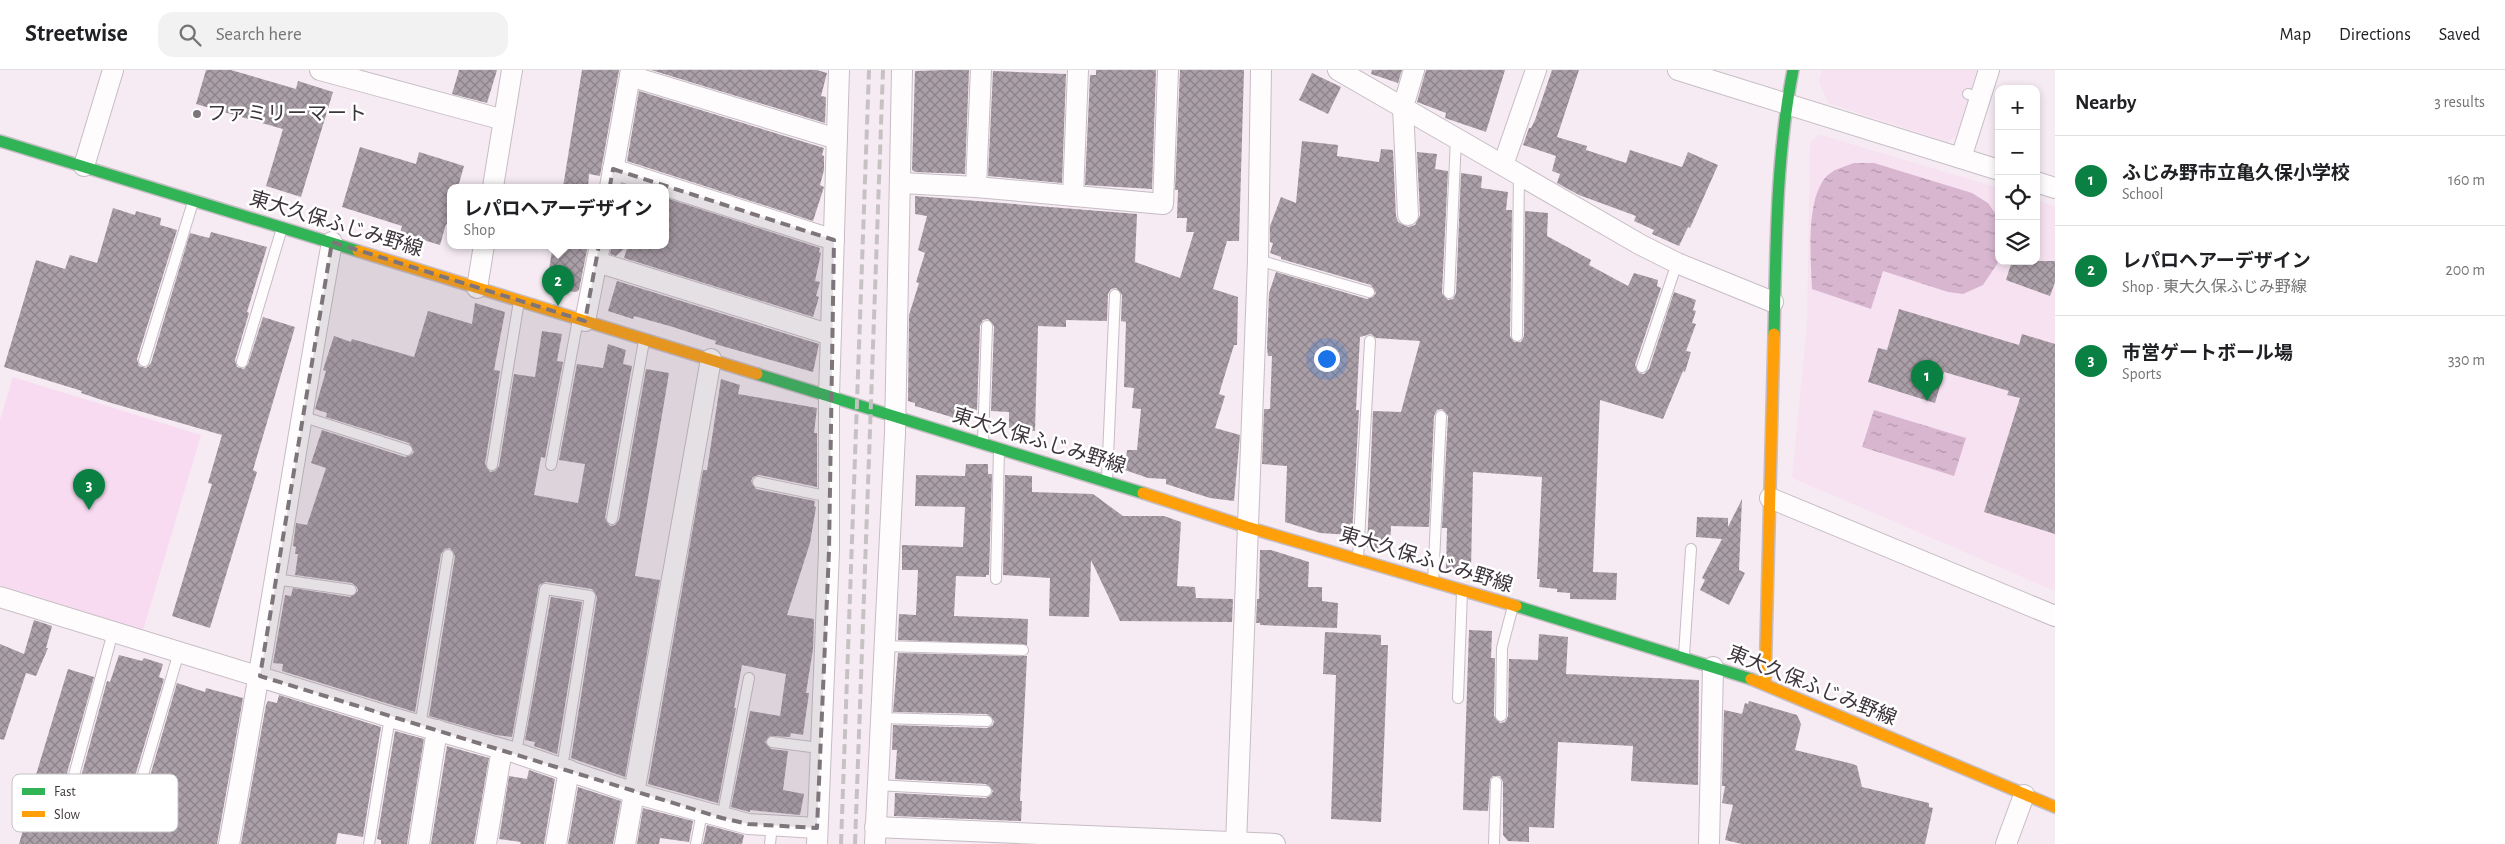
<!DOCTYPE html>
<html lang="en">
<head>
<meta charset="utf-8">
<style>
	body { margin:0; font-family:"Alegreya Sans","Noto Sans JP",sans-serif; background:#f2f2f2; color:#202124 }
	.controls { position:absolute; right:15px; top:15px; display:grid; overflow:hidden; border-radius:10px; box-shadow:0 2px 8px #0003 }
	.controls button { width:45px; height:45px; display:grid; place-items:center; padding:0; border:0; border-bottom:1px solid #e0e0e0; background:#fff; color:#202124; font:25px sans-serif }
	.you { position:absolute; left:1326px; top:288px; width:18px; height:18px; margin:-12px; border:4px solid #fff; border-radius:50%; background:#1a73e8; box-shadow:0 0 0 8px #1a73e833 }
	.badge { display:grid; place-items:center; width:32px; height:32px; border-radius:50%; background:#0b8043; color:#fff; font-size:16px; font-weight:700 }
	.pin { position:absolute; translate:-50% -41px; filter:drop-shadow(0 1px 2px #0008) }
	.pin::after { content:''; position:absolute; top:26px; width:18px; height:15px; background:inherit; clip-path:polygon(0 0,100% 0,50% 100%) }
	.popup { position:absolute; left:447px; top:114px; width:222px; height:65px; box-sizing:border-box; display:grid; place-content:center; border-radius:10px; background:#fff; filter:drop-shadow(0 1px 4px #0005); font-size:16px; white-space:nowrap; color:#757577 }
	.popup b { font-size:19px; color:#202124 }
	.popup::after { content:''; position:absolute; left:50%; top:100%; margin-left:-10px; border:10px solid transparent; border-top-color:#fff }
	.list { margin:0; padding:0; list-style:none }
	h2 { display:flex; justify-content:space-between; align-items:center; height:65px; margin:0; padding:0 20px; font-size:21px }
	h2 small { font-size:16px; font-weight:400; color:#757577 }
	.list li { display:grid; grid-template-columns:32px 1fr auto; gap:15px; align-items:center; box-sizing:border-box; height:90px; padding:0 20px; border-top:1px solid #e0e0e0 }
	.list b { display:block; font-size:19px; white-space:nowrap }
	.list p { margin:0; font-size:16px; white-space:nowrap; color:#757577 }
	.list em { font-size:16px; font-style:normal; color:#757577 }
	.icon { flex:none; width:28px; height:28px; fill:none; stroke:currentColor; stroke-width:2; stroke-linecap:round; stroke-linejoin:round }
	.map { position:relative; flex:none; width:2055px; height:774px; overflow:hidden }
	header { display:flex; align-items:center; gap:30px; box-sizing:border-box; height:70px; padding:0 25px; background:#fff; border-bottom:1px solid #e0e0e0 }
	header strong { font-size:24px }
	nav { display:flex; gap:28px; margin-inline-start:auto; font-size:18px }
	.search { width:350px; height:45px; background:#f2f2f2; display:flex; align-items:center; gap:12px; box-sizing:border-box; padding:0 18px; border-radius:15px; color:#757577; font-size:19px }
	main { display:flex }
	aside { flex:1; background:#fff }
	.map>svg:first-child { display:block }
	.built { fill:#f7e2f1 }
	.garden { fill:#f8dbf1 }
	.water { fill:url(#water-ripples) }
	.building { fill:url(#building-cross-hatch) }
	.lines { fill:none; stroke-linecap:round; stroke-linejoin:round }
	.lane-casing { stroke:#c6bdc4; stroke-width:12 }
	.street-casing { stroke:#c6bdc4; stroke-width:22 }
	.fast-casing { stroke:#c6bdc4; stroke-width:14 }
	.slow-casing { stroke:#c6bdc4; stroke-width:14 }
	.lane { stroke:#fefcfd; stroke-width:10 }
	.street { stroke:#fefcfd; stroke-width:20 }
	.fast { stroke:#30b455; stroke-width:11 }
	.slow { stroke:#ff9f0a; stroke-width:11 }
	.rail { stroke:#c6c2c4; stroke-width:4; stroke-dasharray:10 5; stroke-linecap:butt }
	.marked { fill:#7e757b; fill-opacity:0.2; stroke:#7e757b; stroke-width:4; stroke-dasharray:10 6; stroke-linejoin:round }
	.poi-dot { fill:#7e757b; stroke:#fff; stroke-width:2 }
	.labels { text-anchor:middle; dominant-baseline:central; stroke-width:5; stroke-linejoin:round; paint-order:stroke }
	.poi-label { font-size:20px; fill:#3d353b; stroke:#fff; text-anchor:start }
	.street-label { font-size:20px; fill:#3d353b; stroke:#fff }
	.key { fill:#fff; stroke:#c5c2c4; stroke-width:1 }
	.key-label { font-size:14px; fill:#3d353b }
</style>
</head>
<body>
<header>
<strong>Streetwise</strong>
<div class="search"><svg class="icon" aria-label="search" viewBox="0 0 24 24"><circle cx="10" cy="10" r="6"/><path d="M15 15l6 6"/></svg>Search here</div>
<nav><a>Map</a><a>Directions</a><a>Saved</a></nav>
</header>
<main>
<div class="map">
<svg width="2055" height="774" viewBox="0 0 2055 774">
	<defs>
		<pattern id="water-ripples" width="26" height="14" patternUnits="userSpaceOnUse" patternTransform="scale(1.25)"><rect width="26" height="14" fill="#d8b6d0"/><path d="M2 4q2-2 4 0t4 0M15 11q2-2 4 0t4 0" fill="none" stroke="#b095aa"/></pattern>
		<pattern id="building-cross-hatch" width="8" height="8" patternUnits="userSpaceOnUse" patternTransform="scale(1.25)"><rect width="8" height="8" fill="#ab9fa8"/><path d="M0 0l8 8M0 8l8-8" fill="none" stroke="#8c828a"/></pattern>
	</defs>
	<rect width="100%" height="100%" fill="#f6ebf3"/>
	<g class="built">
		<path d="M1822,0H1977L1956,67L1947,72L1828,33L1819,12Z"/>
		<path d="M1818,64L1999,118V191H2036V130L2055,136V521L1792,408L1807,254L1810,73Z"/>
	</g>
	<path class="garden" d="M13,307L201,365L143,560L0,515V350Z"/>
	<g class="water">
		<path d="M1854,93H1874L1972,123L1988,133L1999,149V191L1983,215L1963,224L1948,222L1883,201L1871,239L1812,219C1811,190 1804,119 1832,102C1838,98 1847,96 1854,93Z"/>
		<path d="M1874,340L1966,368L1954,406L1862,377Z"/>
	</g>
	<g class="building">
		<path d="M206,0H231L296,19L298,11L333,22L301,127L266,116L283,59L196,34Z"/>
		<path d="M459,0H497L487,33L452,24Z"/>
		<path d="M582,0H619L600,106L589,104L588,117H563Z"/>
		<path d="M651,0H817L827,3L821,26L826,27L825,53Z"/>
		<path d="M945,0H969L965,104L915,102L912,100L915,1Z"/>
		<path d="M1096,0H1156L1152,119L1085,115L1090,5H1096Z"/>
		<path d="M1180,0H1244L1239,171H1227L1213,219L1238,227L1237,275H1234L1219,324L1225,326L1215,358L1240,365L1234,431L1210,428L1166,414V409L1148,408L1125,400L1127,380H1137L1141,339L1132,338L1134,318L1124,317L1126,252L1121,251L1122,225L1116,218L1111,219L1108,224L1107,251L1066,250V257L1038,256L1035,361L1009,360V342L991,341L994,256L988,249L983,250L980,256L977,340H969L968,349H958L915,336V333L908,331L909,245L919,213L916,212L925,183L918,180L927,146L915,144V126L1137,144L1135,192L1180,208L1194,162H1186L1187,148H1177L1178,120H1175Z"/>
		<path d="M1372,0H1402L1398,13L1371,4Z"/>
		<path d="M1426,0H1505L1486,62L1445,48L1446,43L1417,32Z"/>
		<path d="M1552,0H1579L1557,67L1587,76L1586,80L1626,93L1630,80L1682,97L1688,82L1718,95L1690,158L1688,157L1679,176L1652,164L1654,160L1634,151L1636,146L1579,125L1557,113L1560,104L1552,101L1556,86L1523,75L1529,58H1531L1535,50Z"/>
		<path d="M993,1L1066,4L1062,113L988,106Z"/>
		<path d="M1312,3L1341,17L1328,44L1299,30Z"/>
		<path d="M639,21L824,78L822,85L824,86V100L820,115L824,117L813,151L627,91Z"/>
		<path d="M1302,71L1338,75L1337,86L1379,92L1381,79L1393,80L1396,146L1398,152L1408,157L1415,155L1420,145L1417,82L1437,84L1435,99L1448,101L1442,223L1448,230L1453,229L1456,223L1461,103L1482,106L1481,118L1508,122L1506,140H1512L1510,266L1514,272H1521L1524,266L1525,141L1548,143L1547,166L1591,190L1589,195L1628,216L1634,203L1658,210L1657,216L1661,218L1635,295L1639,303L1644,304L1649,299L1674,222L1696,230L1693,240L1696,241L1692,253L1696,254L1686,281L1691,282L1685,302L1683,301L1663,349L1600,330L1593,502L1617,503L1616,530L1570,529V523L1557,522V519L1539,517L1540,509H1537L1542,407L1473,402L1471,500L1446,499L1447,458H1442L1448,346L1442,339L1437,340L1434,346L1429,457L1391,456L1390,480L1367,477L1373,341L1401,342L1420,271L1376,268L1371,264L1360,267L1356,340H1359L1352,465L1320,463L1285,452L1287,396L1262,394L1264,339H1270L1272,286H1268L1267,278L1269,223L1276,202L1367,229L1373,227L1376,223L1371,215L1281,189V187L1270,183L1273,173L1270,172V156L1281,127L1296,133Z"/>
		<path d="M360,77L416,94L419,82L464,96L458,117H450V155L446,154L440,175L400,163L402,156L342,137Z"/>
		<path d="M666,128L820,178L819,182L821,183L815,211L820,212L816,226L819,227L813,247L624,188L628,175H666Z"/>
		<path d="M113,138L135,145L136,141L161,148L160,155L177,160L137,289L139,296L146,298L151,293L190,163L209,168L211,162L267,177L247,242L249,243L235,290L237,297L244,299L248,294L263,247L295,257L253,400L257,402L210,558L172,546L212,414L208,413L222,365L108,332L81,323L82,321L4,297L36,190L65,199L70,185L97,193Z"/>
		<path d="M553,175H588L579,220L576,222L546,218Z"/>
		<path d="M612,175H628L616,186L610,184Z"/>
		<path d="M2012,191H2055V212L2050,226L2006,210Z"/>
		<path d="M617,211L819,274L813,302L715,274L716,271L673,257L634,246L633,249L608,241Z"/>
		<path d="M475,233L505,242L494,300L500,301L485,394L490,402L495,401L499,396L514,304L535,307L542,261L562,264L557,291L563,292L545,388L541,387L534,425L578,433L585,394L559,390L577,294L603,298L608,274L626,280L623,294L632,296L605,448L610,456L615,455L619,450L646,299L669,303L635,506L660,510L625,707L571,688L597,527L592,519L546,512L539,515L512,667L496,665L429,646L455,486L450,478L445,479L441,484L415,642L282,601L283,594L273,593L285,525L291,526L293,518L350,527L358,521L357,517L352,513L295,505L298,484H295L296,477L293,476L296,453L307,455L326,398L311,393L322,360L405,387L411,385L414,382L409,373L326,347L327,343L315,339L326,301L323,300L334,266L351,272L352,269L414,287L428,241L472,254Z"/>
		<path d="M1899,239L2019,275L2022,264L2055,274V464L1984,442L2020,328L2007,325L2009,321L1944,302L1935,333L1868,312L1878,278L1887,280Z"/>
		<path d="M721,309L740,315L738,324L817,338L814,363H817V417L759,405L753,407L751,411L756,419L815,431L814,436L816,437L810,473L787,545L814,549L813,579L806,623H809L803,665L791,663L790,667L770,666L765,672L771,679L788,681L783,720L804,724L800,745L750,740V742L731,737L750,641L780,646L786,604L742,595L734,638H736L718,733L648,714L703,400H707Z"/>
		<path d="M966,394H988V404H992L989,505H986V507L956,506L954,546L1028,549L1027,575L898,570L899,544L916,545L918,500H902V475L963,477L965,437L915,436L916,405L965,406Z"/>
		<path d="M1005,405L1032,406V422L1093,424L1123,446H1164L1181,452L1177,516L1195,517L1196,528L1233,529L1232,552L1120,551L1091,490L1089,547L1049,546L1050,508L1003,505Z"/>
		<path d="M1742,429L1739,500L1745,503L1729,535L1700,520L1705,510L1702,508L1722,469L1696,467L1697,447L1728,448V457Z"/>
		<path d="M1260,480H1271L1309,492L1308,517H1322V531L1338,533L1337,558L1260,555V553H1256L1257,529H1259Z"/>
		<path d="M551,527L582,532L557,684L534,676L535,672L525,670Z"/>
		<path d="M34,550L52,556L46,578H48L36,606L26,603L4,670L0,669V574L24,584Z"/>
		<path d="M1469,560L1492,561L1491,588H1495L1494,646L1500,653L1505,652L1508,646L1509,589L1538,590L1539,564L1568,567L1566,604L1699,610L1698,715L1631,711L1633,676L1558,672L1554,758L1529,757V772L1508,771L1503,765V712L1500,706H1493L1490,709L1488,741L1463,740Z"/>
		<path d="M1325,562L1381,565V575H1388L1381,752L1331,749L1336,605L1323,604Z"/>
		<path d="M898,583L1027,586L1020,731H1022L1021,751L894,746L895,723L986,728L991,725L993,721L986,714L895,709L897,680H892L893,655L987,658L993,655L994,651L987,644L893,642Z"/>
		<path d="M119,585L142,591L144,588L163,594L159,607L164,609L130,723L135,731L139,732L144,727L177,613L205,622L206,618L243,628L217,774H19L35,719L32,718L68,599L94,607L67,703L69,709L75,712L81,707L107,611L110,612Z"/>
		<path d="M279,625L381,657L363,767L338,763L336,774H241L266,635L268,631L277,633Z"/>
		<path d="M1749,631L1797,645L1801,654L1795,680L1853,694L1857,696L1862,717L1929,733V737L1933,738L1925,774H1742L1725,770L1733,735L1722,733L1725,716H1722L1724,640L1742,644L1745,633L1748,634Z"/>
		<path d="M395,661L424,669L407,774H381V770L377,769Z"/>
		<path d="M447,676L489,688L474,774H431Z"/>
		<path d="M529,700L555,709L544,774H520L521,772L499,769L509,706L527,709Z"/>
		<path d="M578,717L621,731L613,774H568Z"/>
		<path d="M643,738L693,751L689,772L660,768L659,774H637Z"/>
		<path d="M707,755L744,765L742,774H703Z"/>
	</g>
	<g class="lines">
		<g class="lane-casing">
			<g id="lane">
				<path d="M1968,24L1980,28"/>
				<path d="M1258,190L1369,222"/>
				<path d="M1449,223L1456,68"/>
				<path d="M1517,266L1519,104"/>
				<path d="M144,291L193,132"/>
				<path d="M242,292L282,158"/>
				<path d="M1642,297L1677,193"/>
				<path d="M301,346L407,380"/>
				<path d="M983,370L987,256"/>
				<path d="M492,395L519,231"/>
				<path d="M551,395L578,249"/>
				<path d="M1107,409L1115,225"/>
				<path d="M758,412L830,427"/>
				<path d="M612,449L644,271"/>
				<path d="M1358,488L1370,271"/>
				<path d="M275,509L351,520"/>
				<path d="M996,509L999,379"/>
				<path d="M1433,512L1441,346"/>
				<path d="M883,576L1023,580"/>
				<path d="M1684,585L1691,479"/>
				<path d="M1458,628L1462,522"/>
				<path d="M1501,646L1502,578L1513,536"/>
				<path d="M880,648L987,651"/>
				<path d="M420,656L448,485"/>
				<path d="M772,672L819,678"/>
				<path d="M516,683L545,519L590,526L562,698"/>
				<path d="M74,705L113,562"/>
				<path d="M877,715L986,721"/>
				<path d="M137,725L179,582"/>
				<path d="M722,748L749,608"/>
				<path d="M369,774L390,647"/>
				<path d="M696,774L702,742"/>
				<path d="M770,774L772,755"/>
				<path d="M1494,774L1496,712"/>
			</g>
		</g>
		<g class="street-casing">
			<g id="street">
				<path d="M320,0L504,50"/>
				<path d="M1338,0L1641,175L1677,193L1773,232"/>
				<path d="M1678,0L1999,100"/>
				<path d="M630,6L837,69"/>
				<path d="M1961,88L1989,0"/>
				<path d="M1503,95L1536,0"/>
				<path d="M84,96L113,0"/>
				<path d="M613,99L834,170"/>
				<path d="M2036,112L2055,118"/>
				<path d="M901,113L976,117L1163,134L1168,0"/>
				<path d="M493,117L512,0"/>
				<path d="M610,117L631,0"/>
				<path d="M976,117L981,0"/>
				<path d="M1073,126L1078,0"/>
				<path d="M1408,145L1403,37L1414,0"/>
				<path d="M597,192L831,265"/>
				<path d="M477,218L484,175"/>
				<path d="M585,251L600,175"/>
				<path d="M1770,428L2055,546"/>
				<path d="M0,527L390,647L516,683L634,723L748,754L817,758"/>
				<path d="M875,757L1275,774"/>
				<path d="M229,774C266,574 296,373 332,172"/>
				<path d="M419,774L437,660"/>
				<path d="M486,774L502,679"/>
				<path d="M556,774L569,700"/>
				<path d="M625,774L711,289"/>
				<path d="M817,774L829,481V326L839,0"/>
				<path d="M875,774L895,363L902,0"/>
				<path d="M1236,774L1258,190L1261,0"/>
				<path d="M1709,774L1713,597"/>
				<path d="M2006,774L2024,725"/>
			</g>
		</g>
		<g class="fast-casing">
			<g id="fast">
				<path d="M0,71L358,181"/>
				<path d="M1774,264C1776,176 1776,87 1793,0"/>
				<path d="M757,304L1143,423"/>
				<path d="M1516,536L1751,609"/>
			</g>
		</g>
		<g class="slow-casing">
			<g id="slow">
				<path d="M358,181L757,304"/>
				<path d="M1143,423L1247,457L1516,536"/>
				<path d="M1751,609L2055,737"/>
				<path d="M1765,613L1774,264"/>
			</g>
		</g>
		<use href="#lane" class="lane"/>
		<use href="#street" class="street"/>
		<use href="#fast" class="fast"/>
		<use href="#slow" class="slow"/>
		<g class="rail">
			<path d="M841,774L869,0"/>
			<path d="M855,774L883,0"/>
		</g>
	</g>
	<path class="marked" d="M613,99L834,170L829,481L817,758L748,754L722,748L260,606L332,172L585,251Z"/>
	<circle class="poi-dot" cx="197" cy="44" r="5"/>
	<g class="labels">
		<g class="poi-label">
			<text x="207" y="44">ファミリーマート</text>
		</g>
		<g class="street-label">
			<text transform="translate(336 154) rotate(17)">東大久保ふじみ野線</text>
			<text transform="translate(1039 371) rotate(17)">東大久保ふじみ野線</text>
			<text transform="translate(1426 490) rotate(17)">東大久保ふじみ野線</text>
			<text transform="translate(1812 616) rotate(22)">東大久保ふじみ野線</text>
		</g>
	</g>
	<rect x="12" y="704" width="166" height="58" rx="8" class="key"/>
	<rect x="22" y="718" width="23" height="7" fill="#30b455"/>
	<rect x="22" y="741" width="23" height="6" fill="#ff9f0a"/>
	<g class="key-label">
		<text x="54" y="726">Fast</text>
		<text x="54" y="749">Slow</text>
	</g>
</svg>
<div class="controls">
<button>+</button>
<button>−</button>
<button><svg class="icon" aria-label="locate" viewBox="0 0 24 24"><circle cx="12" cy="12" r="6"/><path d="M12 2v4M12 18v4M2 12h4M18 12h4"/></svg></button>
<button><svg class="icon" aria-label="layers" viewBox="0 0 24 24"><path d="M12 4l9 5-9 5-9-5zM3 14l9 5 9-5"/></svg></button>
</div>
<div class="you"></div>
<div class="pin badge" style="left:1927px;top:331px">1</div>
<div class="pin badge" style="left:558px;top:236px">2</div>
<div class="popup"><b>レパロヘアーデザイン</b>Shop</div>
<div class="pin badge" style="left:89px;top:440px">3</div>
</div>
<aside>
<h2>Nearby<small>3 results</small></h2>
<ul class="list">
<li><span class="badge">1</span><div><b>ふじみ野市立亀久保小学校</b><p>School</p></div><em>160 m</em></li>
<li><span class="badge">2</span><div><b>レパロヘアーデザイン</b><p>Shop · 東大久保ふじみ野線</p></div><em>200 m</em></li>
<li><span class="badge">3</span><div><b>市営ゲートボール場</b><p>Sports</p></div><em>330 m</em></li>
</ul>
</aside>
</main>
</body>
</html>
